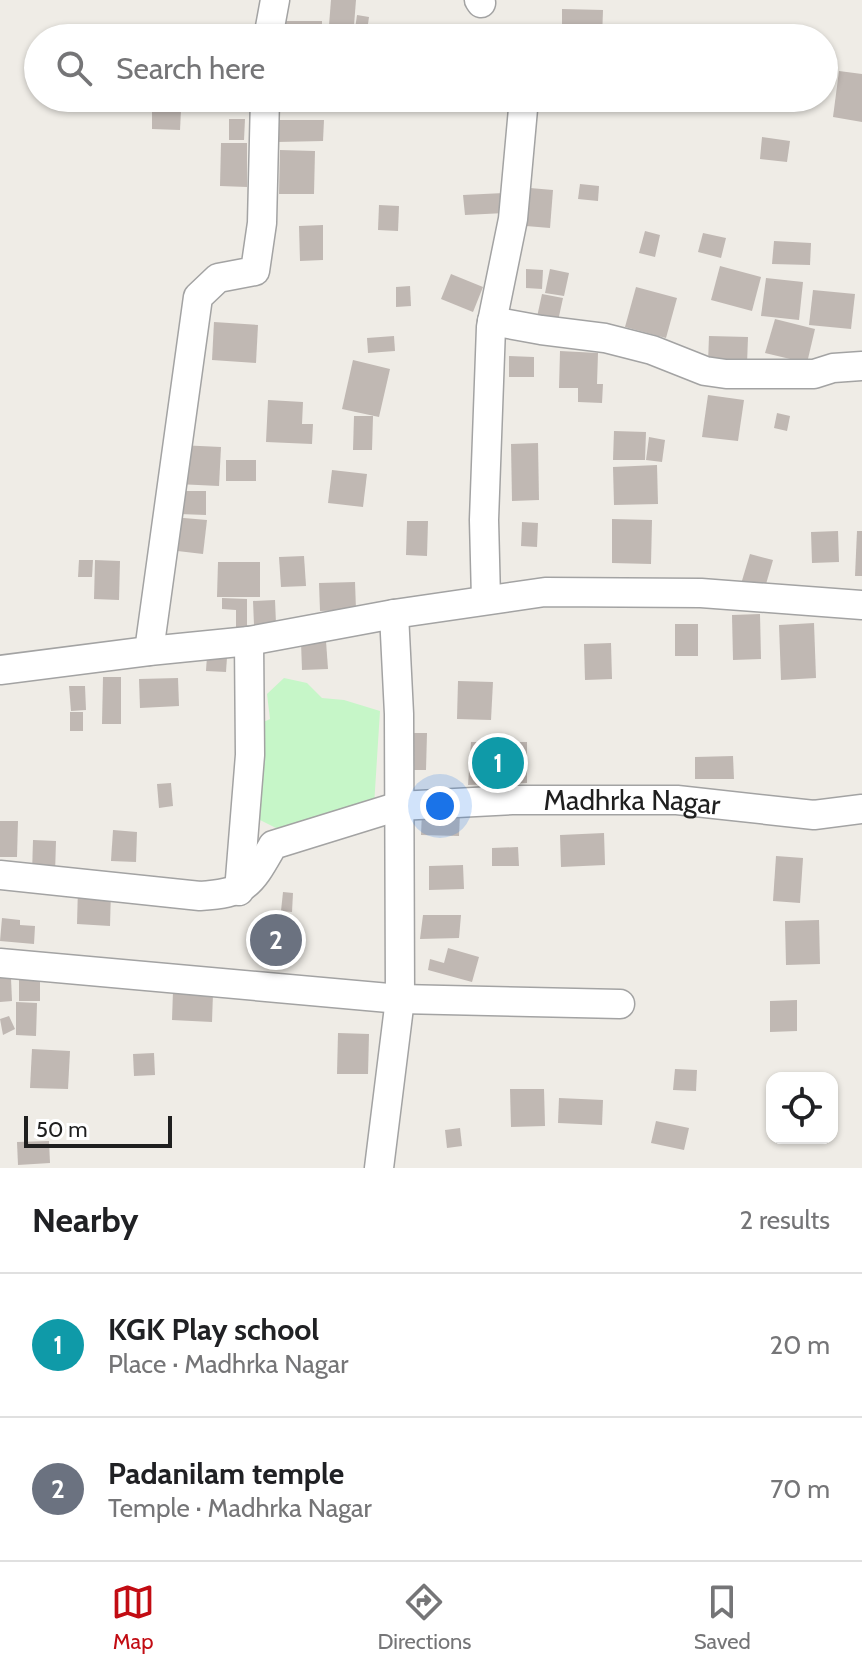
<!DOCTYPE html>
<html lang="en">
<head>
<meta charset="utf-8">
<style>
	body { margin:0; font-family:Cabin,sans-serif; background:#f6f6f6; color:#202124 }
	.controls { position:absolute; right:24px; bottom:24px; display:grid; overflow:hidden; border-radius:16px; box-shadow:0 2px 6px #0004 }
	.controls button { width:72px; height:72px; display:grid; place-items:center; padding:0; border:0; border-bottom:2px solid #e0e0e0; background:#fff; color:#202124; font:40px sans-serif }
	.scale { position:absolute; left:24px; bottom:20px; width:148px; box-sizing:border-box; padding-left:8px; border:4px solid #1f1f1f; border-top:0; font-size:22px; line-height:28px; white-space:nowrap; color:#1f1f1f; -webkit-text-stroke:6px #fff; paint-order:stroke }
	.you { position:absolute; left:440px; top:806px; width:28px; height:28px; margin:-20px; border:6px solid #fff; border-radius:50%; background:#1a73e8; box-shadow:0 0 0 12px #1a73e833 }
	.badge { display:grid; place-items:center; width:52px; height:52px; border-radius:50%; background:#c20c13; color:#fff; font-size:26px; font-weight:700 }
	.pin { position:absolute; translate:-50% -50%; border:4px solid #fff; box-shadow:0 2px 8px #0006 }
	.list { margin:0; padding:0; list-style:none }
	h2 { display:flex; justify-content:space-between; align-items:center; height:104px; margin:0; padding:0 32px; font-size:34px }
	h2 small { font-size:26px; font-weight:400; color:#757577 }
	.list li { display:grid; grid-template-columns:52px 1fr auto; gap:24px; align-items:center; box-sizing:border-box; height:144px; padding:0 32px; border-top:2px solid #e0e0e0 }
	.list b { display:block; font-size:30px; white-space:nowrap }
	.list p { margin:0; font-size:26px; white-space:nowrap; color:#757577 }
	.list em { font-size:26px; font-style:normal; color:#757577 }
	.icon { flex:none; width:44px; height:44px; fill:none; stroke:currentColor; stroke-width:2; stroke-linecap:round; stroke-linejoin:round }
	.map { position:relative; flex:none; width:862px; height:1168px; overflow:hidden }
	.search { position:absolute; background:#fff; box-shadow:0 2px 6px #0004; left:24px; right:24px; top:24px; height:88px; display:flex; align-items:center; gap:20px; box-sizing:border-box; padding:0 28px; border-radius:44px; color:#757577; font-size:30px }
	.sheet { height:392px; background:#fff }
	nav { display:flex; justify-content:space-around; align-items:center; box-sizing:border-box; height:112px; border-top:2px solid #e0e0e0; background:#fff; font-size:22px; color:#757577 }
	nav a { display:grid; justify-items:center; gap:4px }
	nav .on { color:#c20c13 }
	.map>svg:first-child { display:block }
	.park { fill:#c6f6c8 }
	.building { fill:#c0b8b3 }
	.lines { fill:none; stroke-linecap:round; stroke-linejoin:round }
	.minor-casing { stroke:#a3a3a3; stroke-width:31 }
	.minor { stroke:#fff; stroke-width:28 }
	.labels { text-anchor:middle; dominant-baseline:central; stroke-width:7; stroke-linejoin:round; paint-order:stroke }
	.street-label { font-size:28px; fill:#1f1f1f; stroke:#fff }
</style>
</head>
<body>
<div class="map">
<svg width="862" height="1168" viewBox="0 0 862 1168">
	<rect width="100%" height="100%" fill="#efece6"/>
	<path class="park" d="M284,678L307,683L322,698L344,700L380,711L374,806L284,832L254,817L259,724L270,719L267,694Z"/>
	<g class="building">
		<path d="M331,0H356L353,38H328Z"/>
		<path d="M562,9L603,10L602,38H562Z"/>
		<path d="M357,15L369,17L367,31L355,29Z"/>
		<rect x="276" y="21" width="46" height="17"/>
		<path d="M713,27V38H687V28Z"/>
		<path d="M839,71L862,74V122L833,117Z"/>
		<path d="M282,98H320L319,111L282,110Z"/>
		<path d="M152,109L181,110L180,130L152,129Z"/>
		<path d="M229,119H245L244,140H229Z"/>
		<path d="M278,120H324L323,141L277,142Z"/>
		<path d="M762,137L790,141L787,162L760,159Z"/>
		<path d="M221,143H247V187L220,186Z"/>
		<path d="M280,150L315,151L314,194H279Z"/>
		<path d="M580,184L599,186L598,201L578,199Z"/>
		<path d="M530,188L553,190L550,228L526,226Z"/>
		<path d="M504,193L505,213L465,215L463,195Z"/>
		<path d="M379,205L399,206L398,231L378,230Z"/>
		<path d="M323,225V260L300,261L299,226Z"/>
		<path d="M645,231L660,235L655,257L639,253Z"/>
		<path d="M703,233L726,238L721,258L698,252Z"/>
		<path d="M774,241L811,243L810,265L772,264Z"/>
		<path d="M720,266L761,277L752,311L711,300Z"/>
		<path d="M526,269L543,270L542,289L526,288Z"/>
		<path d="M550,269L569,273L564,296L545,293Z"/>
		<path d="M451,274L483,287L473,312L441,299Z"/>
		<path d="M766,278L803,282L799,320L761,316Z"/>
		<path d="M410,286L411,306L396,307V287Z"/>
		<path d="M636,287L677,298L666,338L625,327Z"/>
		<path d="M813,290L855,294L851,329L809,325Z"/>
		<path d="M542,294L563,298L556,330L535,326Z"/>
		<path d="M775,319L815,329L807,363L765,353Z"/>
		<path d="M214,322L258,325L256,363L212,360Z"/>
		<path d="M394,336L395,351L368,353L367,338Z"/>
		<path d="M709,336L748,337L747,364L708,363Z"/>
		<path d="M560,351L598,353L597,384H603L602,403L578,402V388H559Z"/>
		<path d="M509,356L534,357V377H509Z"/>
		<path d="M353,360L390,369L379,417L342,409Z"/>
		<path d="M708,395L744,400L738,441L702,437Z"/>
		<path d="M268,400L303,402L302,424H313L312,444L266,442Z"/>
		<path d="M777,413L790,416L787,431L774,428Z"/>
		<path d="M354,416H373L372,450H353Z"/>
		<path d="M614,431L646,432L645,460H613Z"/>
		<path d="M649,437L665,440L662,462L646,460Z"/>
		<path d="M538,443L539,500L512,501L511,444Z"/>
		<path d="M179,445L221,447L219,486L177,484Z"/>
		<rect x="226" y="460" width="30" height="21"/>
		<path d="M657,465L658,504L614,505L613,467Z"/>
		<path d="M332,470L367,474L363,507L328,503Z"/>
		<path d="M180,491H206V515L179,514Z"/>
		<path d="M172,517L207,520L203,554L169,550Z"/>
		<path d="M612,519L652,520L651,564L612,563Z"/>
		<path d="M407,521H428L427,556L406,555Z"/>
		<path d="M522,522L538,523L537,547L521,546Z"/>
		<path d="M838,531L839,562L812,563L811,532Z"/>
		<path d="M857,531H862V576H855Z"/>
		<path d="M750,554L773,560L764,591L741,584Z"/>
		<path d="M304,556L306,586L281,587L279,557Z"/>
		<path d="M79,560H93L92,577H78Z"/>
		<path d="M95,560L120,561L119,600L94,599Z"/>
		<path d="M218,562H260V597H217Z"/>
		<path d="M355,582L356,610L320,611L319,583Z"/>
		<path d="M222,598L247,599V629H236V610L222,609Z"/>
		<path d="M275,600L276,624L254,625L253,601Z"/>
		<path d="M760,614L761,659L733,660L732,615Z"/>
		<path d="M814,623L816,678L781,680L779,625Z"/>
		<rect x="675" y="624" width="23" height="32"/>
		<path d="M326,641L328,669L302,670L301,642Z"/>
		<path d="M611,643L612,679L585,680L584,644Z"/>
		<path d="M207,656L227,657L226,672L206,671Z"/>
		<path d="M103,677H121V724H102Z"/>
		<path d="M178,678L179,706L140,708L139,679Z"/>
		<path d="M458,681L493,682L491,720L457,719Z"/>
		<path d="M69,686H85L86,710L71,711Z"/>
		<rect x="70" y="712" width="13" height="19"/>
		<path d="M412,733H427L426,770H411Z"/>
		<path d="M471,742H527V783L468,785Z"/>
		<path d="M733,756L734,779H695V757Z"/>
		<path d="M171,783L173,806L159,808L157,784Z"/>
		<path d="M422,812L460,813L459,836L421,835Z"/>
		<path d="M0,821H18L17,857H0Z"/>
		<path d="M113,830L137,832L136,862L111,861Z"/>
		<path d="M604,833L605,865L561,867L560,835Z"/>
		<path d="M33,840L56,841L55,874H32Z"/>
		<path d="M518,847L519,866H492V848Z"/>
		<path d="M776,856L803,858L800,903L773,901Z"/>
		<path d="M463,865L464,889L429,890V866Z"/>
		<path d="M78,888L111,889L110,926L77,924Z"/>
		<path d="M283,892L293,893L292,912L281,911Z"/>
		<path d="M423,915H461L459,938L420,939Z"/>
		<path d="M2,918L20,920V925L35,926L34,944L0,941Z"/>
		<path d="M819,920L820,964L786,965L785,921Z"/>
		<path d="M257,927L300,931L289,960L253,949Z"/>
		<path d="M448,948L479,957L472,982L428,970L430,959L444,963Z"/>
		<path d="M0,978H11L12,1001L0,1002Z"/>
		<rect x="19" y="979" width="21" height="22"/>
		<path d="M173,991L213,993L212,1022L172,1020Z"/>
		<path d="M797,1000V1031L770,1032V1001Z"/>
		<path d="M16,1002L37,1003L36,1036L16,1035Z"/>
		<path d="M9,1016L15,1029L3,1035L0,1019Z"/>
		<path d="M338,1033L369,1034L368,1074H337Z"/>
		<path d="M32,1049L70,1051L68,1089L30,1088Z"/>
		<path d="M154,1053L155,1075L134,1076L133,1054Z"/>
		<path d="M675,1069L697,1070L696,1091L673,1090Z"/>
		<path d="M510,1089H544L545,1126L511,1127Z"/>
		<path d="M559,1098L603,1100L602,1125L558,1123Z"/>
		<path d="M656,1121L689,1128L684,1150L651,1143Z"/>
		<path d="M460,1128L462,1146L447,1148L445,1130Z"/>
		<path d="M49,1141L50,1163L18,1165L17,1142Z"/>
	</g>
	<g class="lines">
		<g class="minor-casing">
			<g id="minor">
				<path d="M479,0L481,3"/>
				<path d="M268,38L275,0"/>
				<path d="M492,321L541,330L605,338L652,350L705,371L726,374H814L833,368L862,366"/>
				<path d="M486,599L484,520L491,327L513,219L524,98"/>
				<path d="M149,651L198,297L218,278L255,271L262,223L265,98"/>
				<path d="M0,670L149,651L249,641L394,614L545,592L701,593L862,605"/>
				<path id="s1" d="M0,875L200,896C247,893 250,885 273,845L399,806L512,800H677L814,815L862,809"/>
				<path d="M239,891L250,755L249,641"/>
				<path d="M0,963L400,999L620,1004"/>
				<path d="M379,1168L400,999L399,714L394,614"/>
			</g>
		</g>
		<use href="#minor" class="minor"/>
	</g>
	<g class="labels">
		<g class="street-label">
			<text stroke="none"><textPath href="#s1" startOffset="662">Madhrka Nagar</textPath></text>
		</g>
	</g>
</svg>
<div class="controls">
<button><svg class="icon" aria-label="locate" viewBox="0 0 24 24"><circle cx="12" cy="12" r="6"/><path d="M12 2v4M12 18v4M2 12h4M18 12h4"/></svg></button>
</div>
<div class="scale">50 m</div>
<div class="you"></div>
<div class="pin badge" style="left:498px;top:763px;background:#0f9aa8">1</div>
<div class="pin badge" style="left:276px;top:940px;background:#6b7280">2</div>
<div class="search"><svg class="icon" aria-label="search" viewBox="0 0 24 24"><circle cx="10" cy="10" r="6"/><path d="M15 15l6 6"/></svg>Search here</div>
</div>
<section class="sheet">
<h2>Nearby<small>2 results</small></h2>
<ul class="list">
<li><span class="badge" style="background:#0f9aa8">1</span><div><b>KGK Play school</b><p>Place · Madhrka Nagar</p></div><em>20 m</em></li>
<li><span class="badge" style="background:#6b7280">2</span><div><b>Padanilam temple</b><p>Temple · Madhrka Nagar</p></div><em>70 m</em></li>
</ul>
</section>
<nav>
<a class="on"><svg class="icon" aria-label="map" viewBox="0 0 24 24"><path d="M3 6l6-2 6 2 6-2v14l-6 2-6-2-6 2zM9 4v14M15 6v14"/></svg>Map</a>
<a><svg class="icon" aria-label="directions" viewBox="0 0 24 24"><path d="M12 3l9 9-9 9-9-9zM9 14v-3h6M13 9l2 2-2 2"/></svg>Directions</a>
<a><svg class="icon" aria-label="saved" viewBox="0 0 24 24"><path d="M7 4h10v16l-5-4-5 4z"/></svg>Saved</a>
</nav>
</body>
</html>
